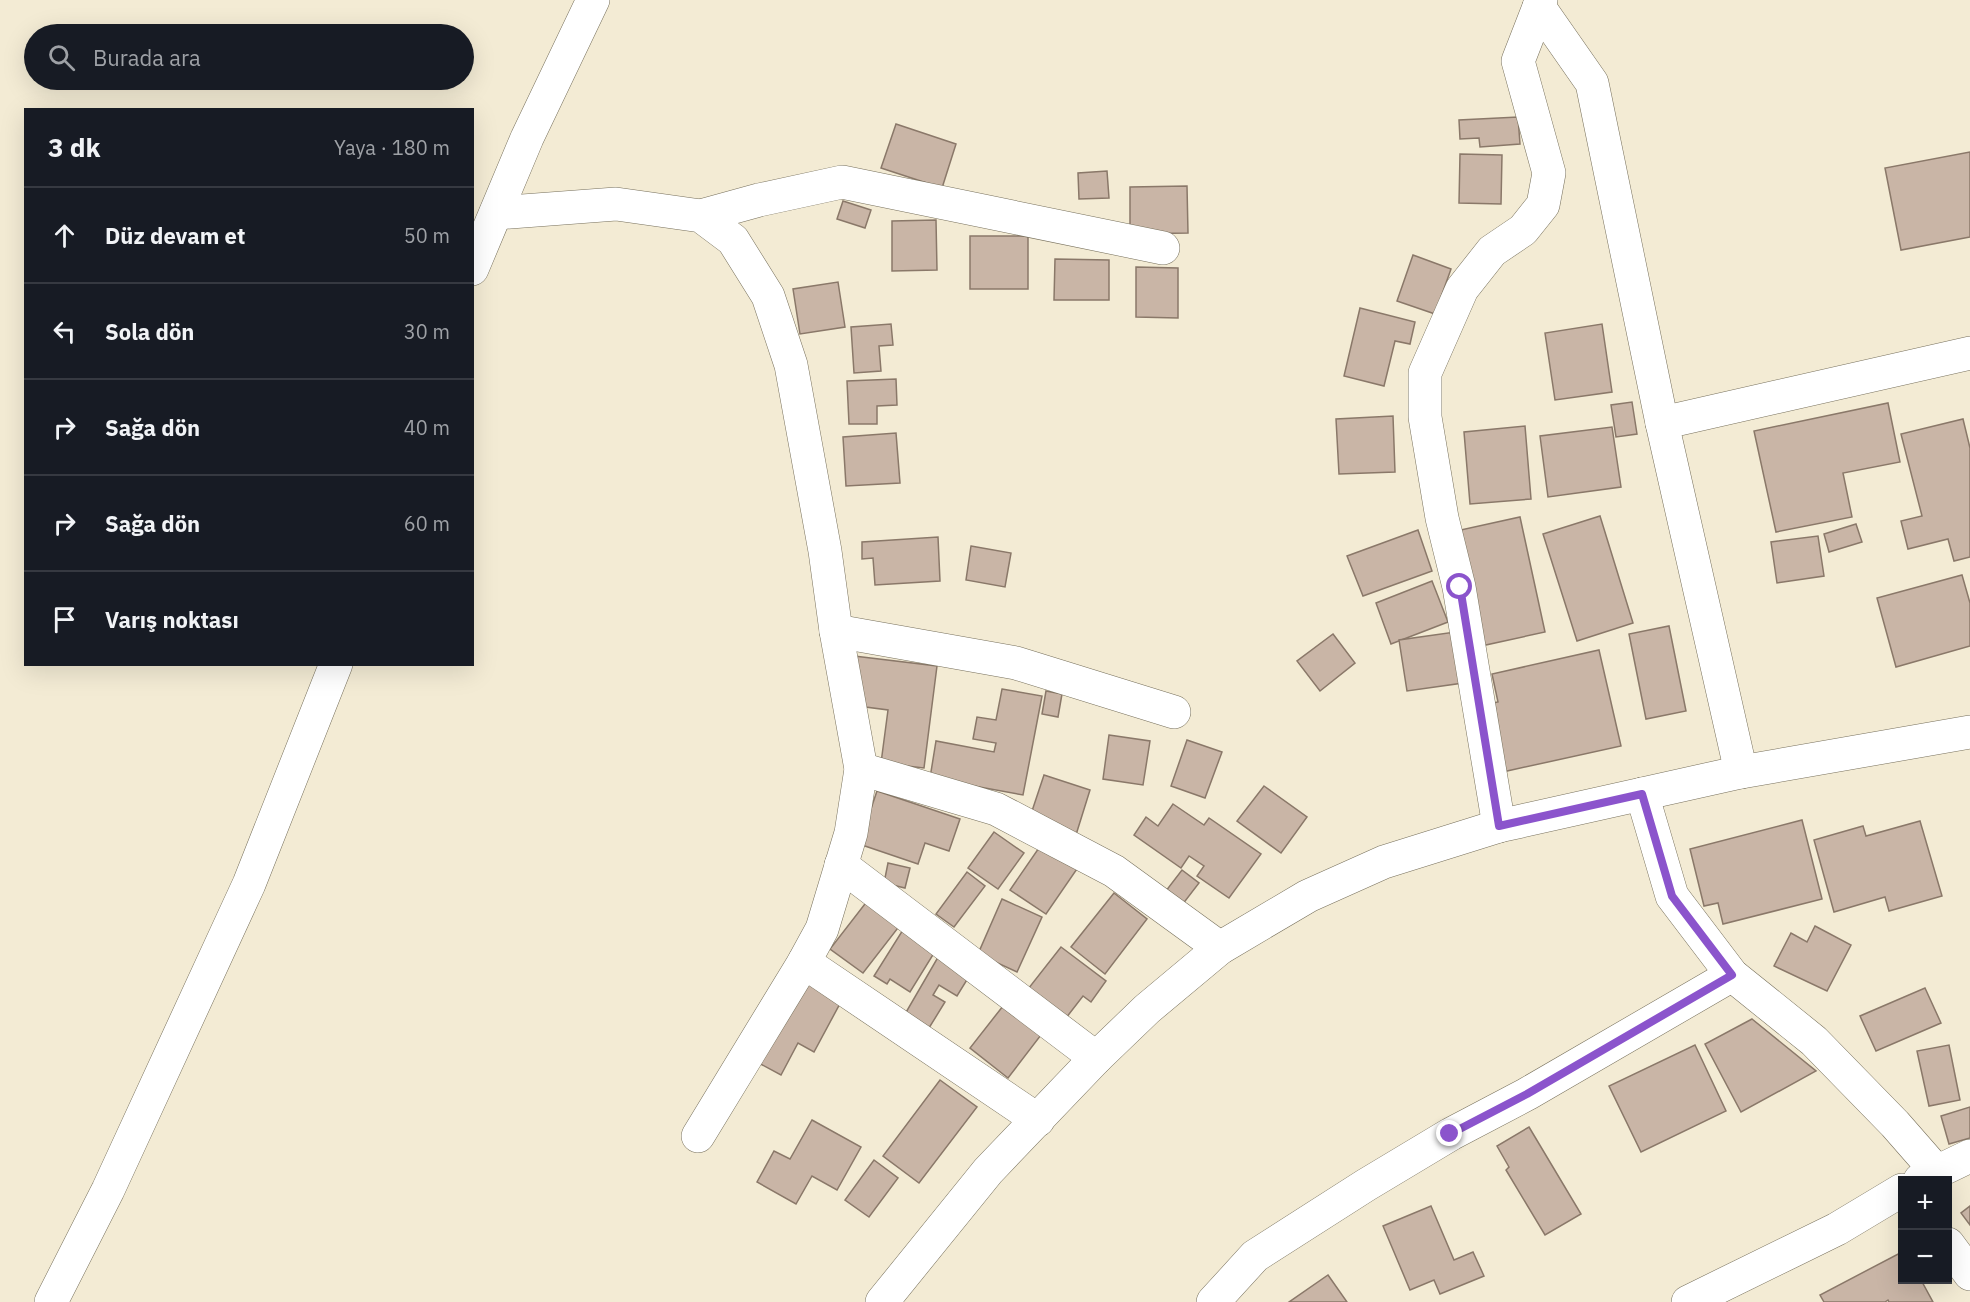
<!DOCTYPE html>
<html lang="tr">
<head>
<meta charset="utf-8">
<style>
	body { margin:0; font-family:"IBM Plex Sans",sans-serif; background:#242831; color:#f1f3f6 }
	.controls { position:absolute; right:18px; bottom:18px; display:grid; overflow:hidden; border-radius:0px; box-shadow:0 6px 24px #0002 }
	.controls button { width:54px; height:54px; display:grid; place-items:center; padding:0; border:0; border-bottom:2px solid #363941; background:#171b24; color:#f1f3f6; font:30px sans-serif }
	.stop { position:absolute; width:18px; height:18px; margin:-14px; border:4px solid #8b54cc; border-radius:50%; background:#fff }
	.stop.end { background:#8b54cc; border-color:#fff; box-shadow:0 2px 6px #0008 }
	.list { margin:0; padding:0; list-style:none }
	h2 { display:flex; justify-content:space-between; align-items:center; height:78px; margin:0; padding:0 24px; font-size:26px }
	h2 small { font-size:20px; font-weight:400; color:#9ea1a6 }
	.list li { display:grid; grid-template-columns:39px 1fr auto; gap:18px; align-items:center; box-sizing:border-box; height:96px; padding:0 24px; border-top:2px solid #363941 }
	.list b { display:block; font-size:22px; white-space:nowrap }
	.list em { font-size:20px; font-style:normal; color:#9ea1a6 }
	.icon { flex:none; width:33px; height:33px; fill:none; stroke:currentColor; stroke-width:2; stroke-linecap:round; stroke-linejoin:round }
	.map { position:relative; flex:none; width:1970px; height:1302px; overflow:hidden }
	.search { position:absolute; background:#171b24; box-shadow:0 6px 24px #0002; left:24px; top:24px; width:450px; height:66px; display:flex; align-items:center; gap:15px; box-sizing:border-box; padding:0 21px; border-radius:33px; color:#9ea1a6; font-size:22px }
	.panel { position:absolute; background:#171b24; box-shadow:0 6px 24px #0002; left:24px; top:108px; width:450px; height:558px; border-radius:0px }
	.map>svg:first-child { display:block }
	.building { fill:#c9b5a6; stroke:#8a7869; stroke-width:1.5 }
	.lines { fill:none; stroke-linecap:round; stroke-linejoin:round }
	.minor-casing { stroke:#77705c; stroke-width:34 }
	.minor { stroke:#fff; stroke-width:33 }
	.route { stroke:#8b54cc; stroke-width:8 }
</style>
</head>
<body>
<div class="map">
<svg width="1970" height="1302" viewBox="0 0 1970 1302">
	<rect width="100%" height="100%" fill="#f3ebd4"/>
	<g class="building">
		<path d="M1518,117L1520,144L1480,147L1479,138L1460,139L1459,120Z"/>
		<path d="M896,124L956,144L942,188L881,168Z"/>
		<path d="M1970,152V237L1901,250L1885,168Z"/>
		<path d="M1460,154L1502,155L1501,204L1459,203Z"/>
		<path d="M1107,171L1109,198L1079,199L1078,173Z"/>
		<path d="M1187,186L1188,233L1130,234V187Z"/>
		<path d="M843,201L871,210L865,228L837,219Z"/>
		<path d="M936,220L937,270L892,271V221Z"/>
		<rect x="970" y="236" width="58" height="53"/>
		<path d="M1413,255L1451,269L1435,314L1397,301Z"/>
		<path d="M1055,259L1109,260V300H1054Z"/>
		<path d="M1136,267L1178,268V318L1136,317Z"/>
		<path d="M838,282L845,327L800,334L793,289Z"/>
		<path d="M1360,308L1415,322L1410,344L1395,341L1384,386L1344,376Z"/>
		<path d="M891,324L893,345L879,346L881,371L854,373L851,327Z"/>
		<path d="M1602,324L1612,392L1555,400L1545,333Z"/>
		<path d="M896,379L897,405L877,406V424H849L847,381Z"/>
		<path d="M1632,402L1637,434L1616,437L1611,405Z"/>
		<path d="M1888,403L1900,462L1843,473L1852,517L1776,532L1754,431Z"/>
		<path d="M1393,416L1395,472L1339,474L1336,419Z"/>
		<path d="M1963,419L1970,448V557L1954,561L1948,539L1908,549L1901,521L1922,516L1901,434Z"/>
		<path d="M1525,426L1531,499L1470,504L1464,432Z"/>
		<path d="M1612,427L1621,487L1548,497L1540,436Z"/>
		<path d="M896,433L900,483L846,486L843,437Z"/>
		<path d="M1600,516L1633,623L1577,641L1543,534Z"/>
		<path d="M1520,517L1545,632L1481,646L1456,531Z"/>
		<path d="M1856,524L1862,542L1829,552L1824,534Z"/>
		<path d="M1418,530L1432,571L1363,596L1347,556Z"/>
		<path d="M1818,536L1824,576L1777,583L1771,542Z"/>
		<path d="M938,537L940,581L875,585L873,558L862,559V542Z"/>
		<path d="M971,546L1011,553L1005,587L966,580Z"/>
		<path d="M1962,575L1970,603V646L1896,667L1877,598Z"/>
		<path d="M1432,581L1448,622L1391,644L1376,603Z"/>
		<path d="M1669,626L1686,711L1646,719L1629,634Z"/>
		<path d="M1455,632L1463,683L1407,691L1399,640Z"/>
		<path d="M1333,634L1355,663L1320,691L1297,661Z"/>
		<path d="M1599,650L1621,746L1498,773L1483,705L1498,702L1492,674Z"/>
		<path d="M854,656L937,666L924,768L881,763L888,710L858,706Z"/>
		<path d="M1002,689L1042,696L1023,795L930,778L936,741L994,752L996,743L973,739L977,717L996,720Z"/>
		<path d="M1046,691L1062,694L1058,717L1042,714Z"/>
		<path d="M1109,735L1150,741L1143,785L1103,779Z"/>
		<path d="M1187,740L1222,752L1205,798L1171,786Z"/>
		<path d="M1044,775L1090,790L1075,838L1028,823Z"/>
		<path d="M1264,786L1307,817L1281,853L1237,821Z"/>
		<path d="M877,791L960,819L949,851L925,843L918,864L859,844Z"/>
		<path d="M1173,804L1204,825L1209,818L1261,854L1229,898L1197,876L1204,866L1189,856L1181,868L1134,835L1146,817L1158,826Z"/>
		<path d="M1802,820L1822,899L1723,924L1718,903L1704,906L1690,849Z"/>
		<path d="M1920,821L1942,896L1889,911L1885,897L1834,912L1814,840L1863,826L1866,836Z"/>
		<path d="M994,832L1024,853L998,889L968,868Z"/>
		<path d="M1043,842L1079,866L1046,914L1010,890Z"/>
		<path d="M888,863L910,868L905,888L884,883Z"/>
		<path d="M1182,870L1199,883L1179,909L1162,896Z"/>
		<path d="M967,872L985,886L954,927L936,914Z"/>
		<path d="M1114,893L1147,919L1105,974L1071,947Z"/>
		<path d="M1002,899L1042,917L1017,972L978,954Z"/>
		<path d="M868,900L901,924L863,973L830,949Z"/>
		<path d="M906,925L939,945L910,992L890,979L887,984L874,976Z"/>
		<path d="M1815,926L1851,945L1827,991L1774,966L1791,933L1807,942Z"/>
		<path d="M1061,947L1106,981L1091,1002L1083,996L1066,1018L1028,989Z"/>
		<path d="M941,952L973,970L957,996L939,985L933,995L945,1002L929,1028L905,1014Z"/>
		<path d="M802,975L843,998L814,1052L798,1043L781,1075L755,1061Z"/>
		<path d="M1925,988L1941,1023L1876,1051L1860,1016Z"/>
		<path d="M1003,1006L1041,1035L1008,1078L970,1048Z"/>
		<path d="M1752,1019L1816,1071L1741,1112L1705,1044Z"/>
		<path d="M1695,1045L1726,1111L1641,1152L1609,1086Z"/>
		<path d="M1949,1045L1960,1100L1929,1106L1917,1051Z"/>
		<path d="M940,1080L977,1107L919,1183L883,1156Z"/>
		<path d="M1970,1107V1138L1949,1144L1941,1116Z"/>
		<path d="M812,1120L861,1147L837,1190L812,1176L796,1204L757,1182L774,1151L790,1159Z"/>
		<path d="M1529,1127L1581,1214L1545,1235L1506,1170L1509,1167L1497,1146Z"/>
		<path d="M874,1160L898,1178L869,1217L845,1200Z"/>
		<path d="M1431,1206L1454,1260L1473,1252L1484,1276L1440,1294L1434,1280L1410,1290L1383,1226Z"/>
		<path d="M1970,1206V1225L1961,1213Z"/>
		<path d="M1902,1252V1280H1921L1933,1302H1889L1888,1300L1885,1302H1824L1820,1295Z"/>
		<path d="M1328,1275L1347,1302H1289Z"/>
	</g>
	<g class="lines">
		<g class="minor-casing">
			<g id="minor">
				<path d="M1541,0L1539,7L1592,83L1662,423L1741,772"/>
				<path d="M496,213L616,204L701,216L733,240L768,296L791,365L825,551L836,631L861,769L851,833L822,929L804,962L698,1136"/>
				<path d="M701,216L759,200L842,182L1163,248"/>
				<path d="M472,269L527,138L593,0"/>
				<path d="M1662,423L1970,353"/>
				<path d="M836,631L1016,663L1174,712"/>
				<path d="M861,769L996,809L1114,871L1220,948"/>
				<path d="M1642,794L1672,896L1732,975L1814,1041L1895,1124L1937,1172"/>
				<path d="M1499,826L1459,587L1442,518L1425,417V373L1462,289L1492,251L1523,230L1543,205L1549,173L1518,61L1539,7"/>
				<path d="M841,865L1096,1058"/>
				<path d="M804,962L1038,1120"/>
				<path d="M1920,1180L1970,1156"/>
				<path d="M1948,1244L1970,1274"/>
				<path d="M51,1302L108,1190L249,884L336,664"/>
				<path d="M882,1302L988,1171L1096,1058L1147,1009L1220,948L1308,896L1384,862L1499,826L1741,772L1970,732"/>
				<path d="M1213,1302L1255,1256L1366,1185L1451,1134L1527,1094L1732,975"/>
				<path d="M1688,1302L1837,1229L1902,1190"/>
			</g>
		</g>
		<use href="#minor" class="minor"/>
	</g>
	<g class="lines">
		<path class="route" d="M1450,1134L1527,1094L1732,975L1672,896L1642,794L1499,826L1460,587"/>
	</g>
</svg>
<div class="controls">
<button>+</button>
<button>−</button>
</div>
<div class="stop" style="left:1460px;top:587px"></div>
<div class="stop end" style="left:1450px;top:1134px"></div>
<div class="search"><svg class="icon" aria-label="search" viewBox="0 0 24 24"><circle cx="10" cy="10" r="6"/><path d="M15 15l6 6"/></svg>Burada ara</div>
<section class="panel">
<h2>3 dk<small>Yaya · 180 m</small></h2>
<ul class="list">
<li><svg class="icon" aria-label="ahead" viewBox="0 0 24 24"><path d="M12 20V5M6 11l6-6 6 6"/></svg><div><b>Düz devam et</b></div><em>50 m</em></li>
<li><svg class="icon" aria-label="left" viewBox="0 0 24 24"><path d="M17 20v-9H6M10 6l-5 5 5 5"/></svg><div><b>Sola dön</b></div><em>30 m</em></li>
<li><svg class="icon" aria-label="right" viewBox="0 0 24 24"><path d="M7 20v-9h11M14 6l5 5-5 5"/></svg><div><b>Sağa dön</b></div><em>40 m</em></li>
<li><svg class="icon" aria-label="right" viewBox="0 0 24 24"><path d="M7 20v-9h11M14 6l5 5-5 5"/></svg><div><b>Sağa dön</b></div><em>60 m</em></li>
<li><svg class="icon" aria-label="arrive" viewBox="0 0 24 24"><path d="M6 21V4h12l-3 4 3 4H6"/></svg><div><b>Varış noktası</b></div></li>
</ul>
</section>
</div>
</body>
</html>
